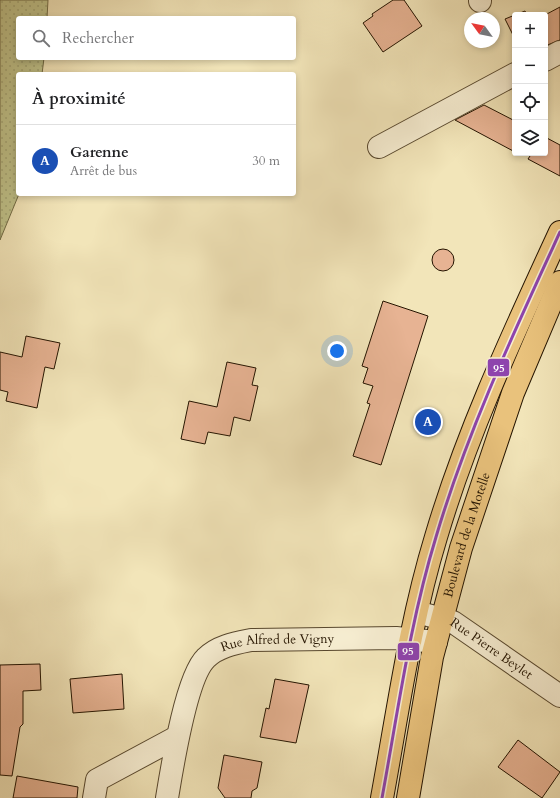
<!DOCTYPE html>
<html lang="fr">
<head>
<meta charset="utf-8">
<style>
	body { margin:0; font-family:Cardo,serif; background:#f6f6f6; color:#202124 }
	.controls { position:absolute; right:12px; top:12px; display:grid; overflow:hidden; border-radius:4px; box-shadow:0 2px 6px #0003 }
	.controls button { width:36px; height:36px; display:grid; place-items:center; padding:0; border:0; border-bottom:1px solid #e0e0e0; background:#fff; color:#202124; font:20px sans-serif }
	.compass { position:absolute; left:464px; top:12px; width:36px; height:36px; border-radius:50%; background:#fff; box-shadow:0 2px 6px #0003; rotate:303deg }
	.you { position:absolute; left:337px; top:351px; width:14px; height:14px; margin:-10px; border:3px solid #fff; border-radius:50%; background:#1a73e8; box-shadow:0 0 0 6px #1a73e833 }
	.badge { display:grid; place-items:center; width:26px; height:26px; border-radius:50%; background:#8f2418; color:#fff; font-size:13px; font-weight:700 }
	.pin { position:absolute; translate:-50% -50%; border:2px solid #fff; box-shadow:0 1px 4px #0006 }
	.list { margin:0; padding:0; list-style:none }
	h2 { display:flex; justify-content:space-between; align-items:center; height:52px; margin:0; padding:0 16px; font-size:17px }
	h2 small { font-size:13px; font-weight:400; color:#757577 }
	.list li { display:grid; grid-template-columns:26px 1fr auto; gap:12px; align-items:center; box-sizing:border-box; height:72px; padding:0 16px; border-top:1px solid #e0e0e0 }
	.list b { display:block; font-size:15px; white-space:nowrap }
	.list p { margin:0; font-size:13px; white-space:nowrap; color:#757577 }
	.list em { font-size:13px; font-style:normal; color:#757577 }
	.icon { flex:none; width:22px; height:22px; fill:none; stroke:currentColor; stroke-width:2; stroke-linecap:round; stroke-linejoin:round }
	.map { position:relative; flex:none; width:560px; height:798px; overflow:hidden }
	.search { position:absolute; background:#fff; box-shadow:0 2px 6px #0003; left:16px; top:16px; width:280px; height:44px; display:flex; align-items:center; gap:10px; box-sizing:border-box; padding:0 14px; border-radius:4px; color:#757577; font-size:15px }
	.panel { position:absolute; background:#fff; box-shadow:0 2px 6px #0003; left:16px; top:72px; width:280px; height:124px; border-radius:4px }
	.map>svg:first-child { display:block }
	.grass { fill:url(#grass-dots); stroke:#726c46 }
	.building { fill:#e7b393; stroke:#241400 }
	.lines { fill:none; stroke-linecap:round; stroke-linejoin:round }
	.minor-casing { stroke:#58482e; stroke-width:24 }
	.major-casing { stroke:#241400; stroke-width:24 }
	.minor { stroke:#f7eed2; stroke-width:22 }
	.major { stroke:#e9c27c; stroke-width:22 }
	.bus-1-casing { stroke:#f7eed2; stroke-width:6 }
	.bus-1 { stroke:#8e44ad; stroke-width:3 }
	.labels { text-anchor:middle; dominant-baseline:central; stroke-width:3; stroke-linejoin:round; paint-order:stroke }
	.street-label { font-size:13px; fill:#241400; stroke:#f7eed2 }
	.line-badge { stroke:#f7eed2; stroke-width:1.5 }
	.badge-label { font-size:11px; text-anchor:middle; font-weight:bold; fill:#fff }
</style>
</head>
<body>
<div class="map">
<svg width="560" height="798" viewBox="0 0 560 798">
	<defs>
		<pattern id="grass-dots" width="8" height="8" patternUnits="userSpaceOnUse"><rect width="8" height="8" fill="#c0c38b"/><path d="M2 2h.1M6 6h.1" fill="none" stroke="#a5a776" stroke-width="1.8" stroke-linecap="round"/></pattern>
	</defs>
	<rect width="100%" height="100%" fill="#f2e5b9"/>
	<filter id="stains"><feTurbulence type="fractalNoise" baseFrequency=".005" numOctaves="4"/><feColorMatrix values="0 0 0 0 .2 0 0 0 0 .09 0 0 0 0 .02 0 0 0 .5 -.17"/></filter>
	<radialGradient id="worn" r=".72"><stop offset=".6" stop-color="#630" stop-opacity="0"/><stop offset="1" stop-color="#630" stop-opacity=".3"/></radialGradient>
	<path class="grass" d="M0,0H48L47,18H18V58H44L42,74H18L19,194L0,240Z"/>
	<g class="building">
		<path d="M393,0H404L422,26L383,52L363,23L373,16L372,14Z"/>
		<path d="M560,7V40L545,46V15Z"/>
		<path d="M525,11L527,15H515V39L505,19Z"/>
		<path d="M484,105L515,121V152L455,120Z"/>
		<path d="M545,137L560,145V176L528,159L532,153H545Z"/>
		<circle cx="443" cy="260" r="11"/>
		<path d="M383,301L428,316L381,465L353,456L370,404L367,403L373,386L363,383L368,368L362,366Z"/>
		<path d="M26,336L60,343L54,369L45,367L37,408L6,401L8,392L0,390V352L22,357Z"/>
		<path d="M227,362L256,368L252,385L258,386L250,421L234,417L230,436L208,432L205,444L181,439L189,401L217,407Z"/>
		<path d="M40,664L41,690L23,691V724L20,727L12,776L0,775V665Z"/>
		<path d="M122,674L124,709L73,713L70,679Z"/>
		<path d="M275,679L309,685L296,743L260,737L266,708L269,709Z"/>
		<path d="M518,740L560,772L542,798L498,767Z"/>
		<path d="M224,755L262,762L257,788L252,791L251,798H225L218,788Z"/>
		<path d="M17,776L78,787L77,798H13Z"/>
	</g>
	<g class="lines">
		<g class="minor-casing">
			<g id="minor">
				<path d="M480,0V1"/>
				<path d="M545,60L560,52"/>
				<path d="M379,147L515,74"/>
				<path id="s1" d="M417,612L453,622L560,696"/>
				<path d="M94,798L97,780L177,737"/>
				<path id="s2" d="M167,798C172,768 186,677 206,658C218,646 236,643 251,640L396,638L436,642"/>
			</g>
		</g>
		<g class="major-casing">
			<g id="major">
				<path d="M382,798C398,711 410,622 436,537C467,432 514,332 560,232"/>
				<path id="s3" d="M408,798L432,657L461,548L513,393L560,282"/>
			</g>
		</g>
		<use href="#minor" class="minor"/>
		<use href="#major" class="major"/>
		<g class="bus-1-casing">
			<path id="bus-1" d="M382,798C398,711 410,622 436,537C467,432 514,332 560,232"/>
		</g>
		<use href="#bus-1" class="bus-1"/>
	</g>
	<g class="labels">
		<g class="street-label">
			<text stroke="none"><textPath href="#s3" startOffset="270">Boulevard de la Motelle</textPath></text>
			<text stroke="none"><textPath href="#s2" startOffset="222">Rue Alfred de Vigny</textPath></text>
			<text stroke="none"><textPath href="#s1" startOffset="84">Rue Pierre Beylet</textPath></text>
		</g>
	</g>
	<g class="line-badge">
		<rect x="487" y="358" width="23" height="19" rx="4" fill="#8e44ad"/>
		<rect x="397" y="642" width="23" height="19" rx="4" fill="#8e44ad"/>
	</g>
	<g class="badge-label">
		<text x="499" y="372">95</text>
		<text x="408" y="655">95</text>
	</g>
	<rect width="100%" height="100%" filter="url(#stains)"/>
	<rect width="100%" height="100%" fill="url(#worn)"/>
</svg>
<div class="controls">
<button>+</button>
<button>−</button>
<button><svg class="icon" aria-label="locate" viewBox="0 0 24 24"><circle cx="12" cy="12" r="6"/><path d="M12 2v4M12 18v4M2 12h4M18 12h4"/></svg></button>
<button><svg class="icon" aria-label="layers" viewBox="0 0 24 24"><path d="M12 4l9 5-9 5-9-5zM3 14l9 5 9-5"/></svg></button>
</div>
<svg class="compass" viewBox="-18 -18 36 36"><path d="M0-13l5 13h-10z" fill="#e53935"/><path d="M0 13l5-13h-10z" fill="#757577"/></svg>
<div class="you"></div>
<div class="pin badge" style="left:428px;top:422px;background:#1a4fb4">A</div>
<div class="search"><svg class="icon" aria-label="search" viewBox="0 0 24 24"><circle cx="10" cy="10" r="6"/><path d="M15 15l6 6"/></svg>Rechercher</div>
<section class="panel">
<h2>À proximité<small></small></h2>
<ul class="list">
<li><span class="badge" style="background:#1a4fb4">A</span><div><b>Garenne</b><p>Arrêt de bus</p></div><em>30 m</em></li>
</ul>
</section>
</div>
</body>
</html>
